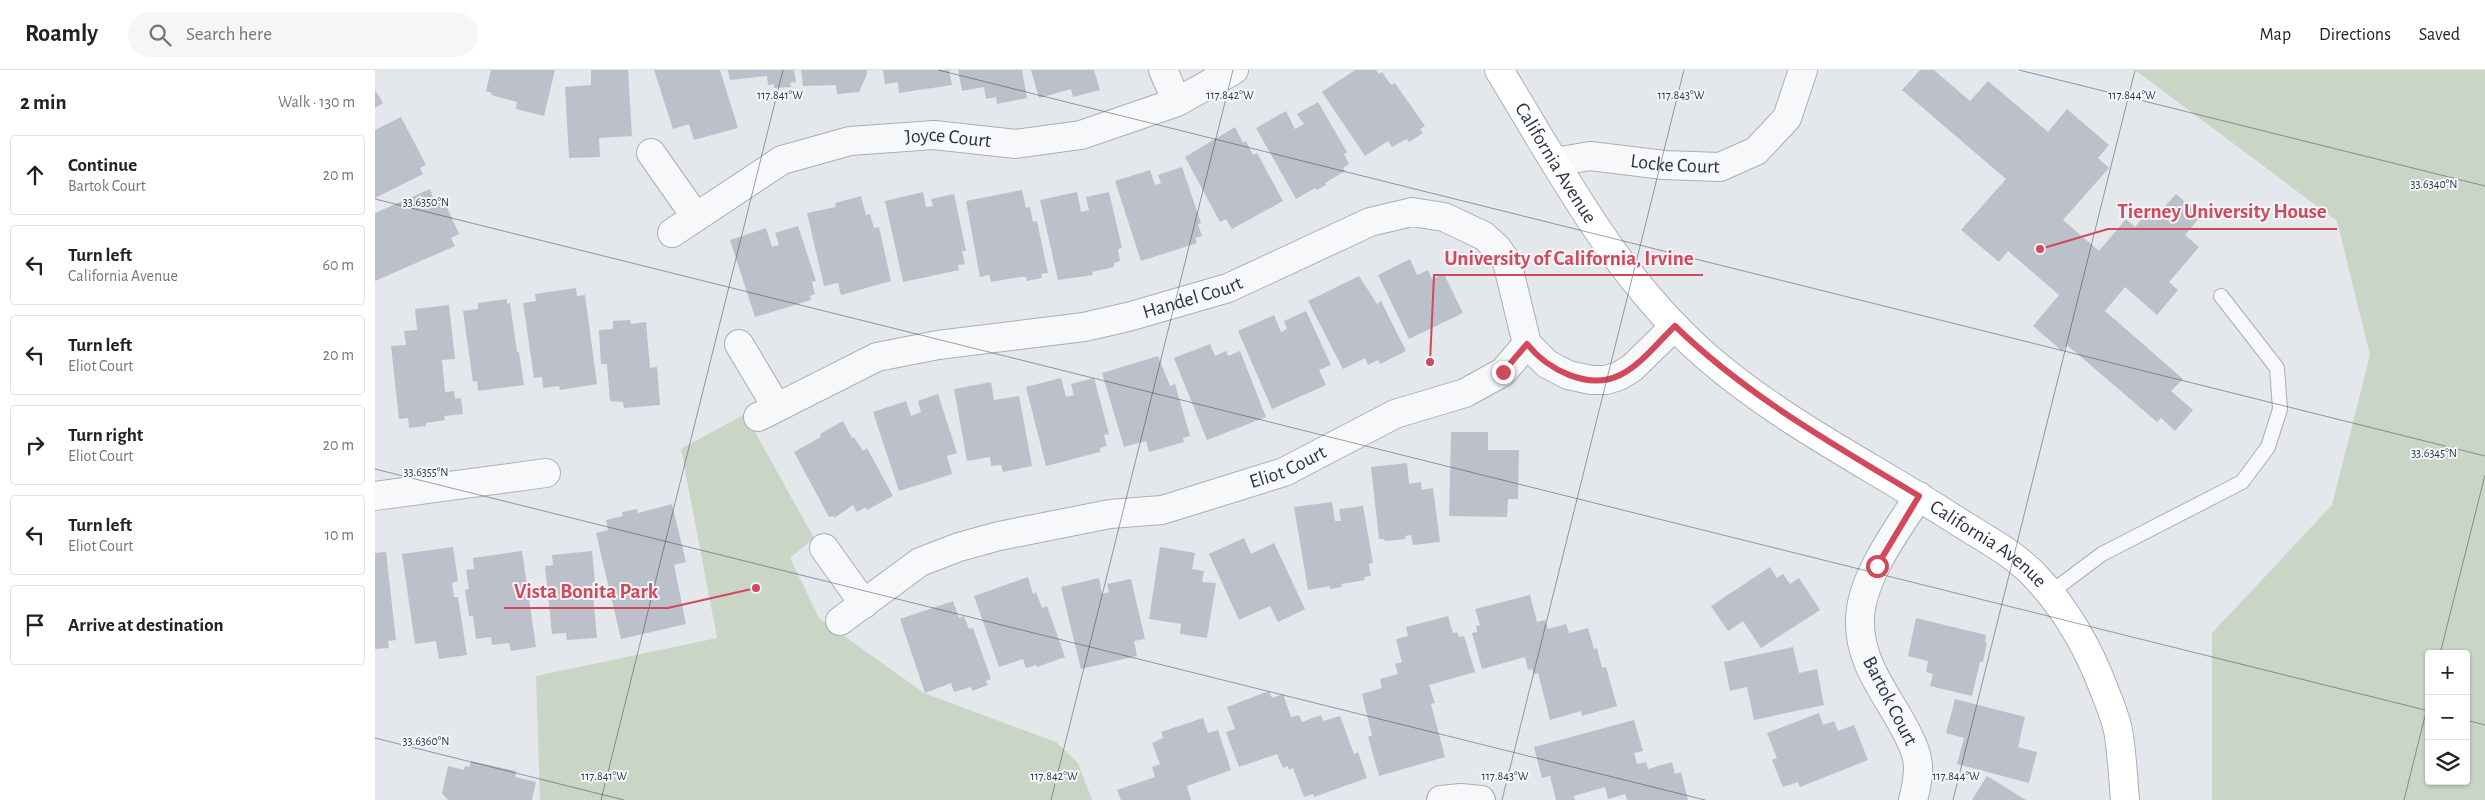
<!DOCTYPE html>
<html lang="en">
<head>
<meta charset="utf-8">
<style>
	body { margin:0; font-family:"Alegreya Sans",sans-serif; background:#f6f6f6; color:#222 }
	.controls { position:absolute; right:15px; bottom:15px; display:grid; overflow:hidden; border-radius:5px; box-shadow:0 1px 4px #0004 }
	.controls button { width:45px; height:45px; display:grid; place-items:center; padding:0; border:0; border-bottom:1px solid #e0e0e0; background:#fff; color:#222; font:25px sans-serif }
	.stop { position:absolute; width:15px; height:15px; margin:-11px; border:4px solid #d1495b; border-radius:50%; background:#fff }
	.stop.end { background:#d1495b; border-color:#fff; box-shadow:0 1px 5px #0008 }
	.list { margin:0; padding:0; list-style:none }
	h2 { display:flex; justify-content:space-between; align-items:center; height:65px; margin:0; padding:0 20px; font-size:21px }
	h2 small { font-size:16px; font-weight:400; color:#767676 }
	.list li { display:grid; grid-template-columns:32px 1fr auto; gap:15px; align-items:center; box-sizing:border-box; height:80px; margin:0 10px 10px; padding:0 10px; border:1px solid #e0e0e0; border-radius:5px }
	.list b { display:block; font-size:19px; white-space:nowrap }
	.list p { margin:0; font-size:16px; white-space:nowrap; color:#767676 }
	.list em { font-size:16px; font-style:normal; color:#767676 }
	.icon { flex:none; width:28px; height:28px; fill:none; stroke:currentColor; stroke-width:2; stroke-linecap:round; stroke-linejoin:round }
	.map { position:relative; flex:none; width:2110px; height:730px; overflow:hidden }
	header { display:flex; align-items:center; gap:30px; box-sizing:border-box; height:70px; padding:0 25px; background:#fff; border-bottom:1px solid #e0e0e0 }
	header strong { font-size:24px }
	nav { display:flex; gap:28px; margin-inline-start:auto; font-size:18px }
	.search { width:350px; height:45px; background:#f6f6f6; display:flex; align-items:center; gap:12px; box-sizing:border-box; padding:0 18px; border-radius:28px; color:#767676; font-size:19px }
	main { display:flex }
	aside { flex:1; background:#fff }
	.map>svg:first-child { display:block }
	.green { fill:#c9d6c5; fill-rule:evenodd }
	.building { fill:#bbc0ca }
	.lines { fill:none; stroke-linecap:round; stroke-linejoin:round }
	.lane-casing { stroke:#a9aeb7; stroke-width:16 }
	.street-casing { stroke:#a9aeb7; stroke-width:30 }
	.secondary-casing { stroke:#a9aeb7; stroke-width:30 }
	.lane { stroke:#f7f8fa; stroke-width:14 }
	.street { stroke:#f7f8fa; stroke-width:28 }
	.secondary { stroke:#fff; stroke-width:28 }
	.route { stroke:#d1495b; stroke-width:6 }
	.ticks { fill:none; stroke:#2b3445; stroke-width:1; stroke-opacity:0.45 }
	.labels { text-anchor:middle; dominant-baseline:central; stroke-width:4; stroke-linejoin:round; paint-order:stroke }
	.street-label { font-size:20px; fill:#2b3445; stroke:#f4f6f9 }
	.ticks-label { font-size:12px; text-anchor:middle; fill:#2b3445; stroke:#f4f6f9; stroke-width:4; stroke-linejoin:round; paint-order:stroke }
	.leader { fill:none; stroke:#d1495b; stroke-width:2 }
	.callout-dot { fill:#d1495b; stroke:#f4f6f9; stroke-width:2 }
	.callout-label { font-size:21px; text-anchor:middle; font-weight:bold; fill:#d1495b; stroke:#f4f6f9; stroke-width:4; stroke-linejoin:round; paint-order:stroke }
</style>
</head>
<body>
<header>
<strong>Roamly</strong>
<div class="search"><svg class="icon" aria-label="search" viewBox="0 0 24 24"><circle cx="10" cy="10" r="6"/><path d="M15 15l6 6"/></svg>Search here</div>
<nav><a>Map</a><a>Directions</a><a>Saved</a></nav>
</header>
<main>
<aside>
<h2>2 min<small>Walk · 130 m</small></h2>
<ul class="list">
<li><svg class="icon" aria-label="ahead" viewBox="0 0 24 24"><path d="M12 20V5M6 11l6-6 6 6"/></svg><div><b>Continue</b><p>Bartok Court</p></div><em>20 m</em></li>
<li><svg class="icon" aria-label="left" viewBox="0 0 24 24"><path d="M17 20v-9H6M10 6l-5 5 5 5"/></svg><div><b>Turn left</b><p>California Avenue</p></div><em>60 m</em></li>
<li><svg class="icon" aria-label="left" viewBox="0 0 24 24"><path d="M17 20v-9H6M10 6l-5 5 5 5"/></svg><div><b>Turn left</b><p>Eliot Court</p></div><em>20 m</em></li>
<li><svg class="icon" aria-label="right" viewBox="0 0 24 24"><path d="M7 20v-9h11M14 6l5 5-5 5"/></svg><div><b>Turn right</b><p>Eliot Court</p></div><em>20 m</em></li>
<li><svg class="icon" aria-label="left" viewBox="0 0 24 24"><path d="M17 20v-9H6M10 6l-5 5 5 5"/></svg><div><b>Turn left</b><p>Eliot Court</p></div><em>10 m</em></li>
<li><svg class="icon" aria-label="arrive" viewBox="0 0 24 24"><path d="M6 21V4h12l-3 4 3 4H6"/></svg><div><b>Arrive at destination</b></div></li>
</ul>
</aside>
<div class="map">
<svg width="2110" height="730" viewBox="0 0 2110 730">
	<rect width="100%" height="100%" fill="#e4e7ec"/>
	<g class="green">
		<path d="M1760,0H2110V730H1837V563L1957,435L1995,285L1962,151ZM2054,584H2091V711H2054Z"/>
		<path d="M370,344L439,468L415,488L444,548L549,623L681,672L703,693L717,730H165L161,606L342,568L306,379Z"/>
	</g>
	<g class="building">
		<path d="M116,0H180L169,46L141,39L142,32L116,25L117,23L111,21Z"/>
		<path d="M216,0H253L257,66L224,68L225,87L194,88L190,17L216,15Z"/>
		<path d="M279,0H345L363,58L319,70L314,54L298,59Z"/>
		<path d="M353,0H419L421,12L415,13L416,17L399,18V14L393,15L392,6L355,10Z"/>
		<path d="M426,0H492V4L484,22L462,24L461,15L428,16Z"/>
		<path d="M508,0H574L577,15L524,23L523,12L510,14Z"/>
		<path d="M583,0H647L652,28L622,34L621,27L611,29L609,17L587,21Z"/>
		<path d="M656,0H719L725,20L698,27L696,19L664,28Z"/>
		<path d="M980,0H1001L1004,4L1007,2L1016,15L1020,13L1050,56L1045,59L1048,63L1034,72L1032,69L1017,77L1013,71L990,86L947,22Z"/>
		<path d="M1545,0H1559L1595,31L1613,11L1673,62L1692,39L1734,75L1723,88L1734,98L1688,150L1724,181L1751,149L1760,157L1777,137L1784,143L1801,124L1826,146L1810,165L1824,177L1794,212L1803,220L1782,245L1750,217L1730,241L1808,309L1796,321L1818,340L1800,361L1786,348L1782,352L1692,275L1687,281L1658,256L1684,225L1633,181L1624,192L1586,160L1631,109L1527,20Z"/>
		<path d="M0,20L8,33L0,38Z"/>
		<path d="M943,32L972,82L969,84L974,94L968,98L970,101L950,113L951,115L942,120L940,118L921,129L881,58L911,41L920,59L929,54L922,44Z"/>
		<path d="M26,47L51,95L45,98L48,104L0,128V60Z"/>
		<path d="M860,57L868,73L871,71L878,85L882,83L908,131L857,159L851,149L845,152L810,87Z"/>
		<path d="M807,97L826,153L823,154L827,166L820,168L822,173L766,191L740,111L775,100L780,115L786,113L783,105Z"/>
		<path d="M55,119L60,133L68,129L84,164L76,168L80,176L0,211V143Z"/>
		<path d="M647,120L651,138L655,137L658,152L662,151L673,203L666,204L667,208L652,211L651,207H645L616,212L614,205L605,207L591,131Z"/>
		<path d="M548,122L551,137L558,136L556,129L579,124L591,181H587L590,194L583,195L584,200L528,212L510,131Z"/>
		<path d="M702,122L706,142L714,140L711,127L734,122L747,178L743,179L745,191L739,193V197L717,202L718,205L683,210L665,130Z"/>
		<path d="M486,126L491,145L495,144L499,158L504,157L516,211L466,225L463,213L449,216L432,143L461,137L460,133Z"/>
		<path d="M423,156L441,211L437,212L440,224L435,226L436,230L380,247L355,170L391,158L397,177L404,175L400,163Z"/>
		<path d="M1035,189L1042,205L1053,200L1057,209L1069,204L1088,243L1034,269L1003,205Z"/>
		<path d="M984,206L1002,234L1006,231L1031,281L1005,294L1003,290L993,295L990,288L968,299L933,231Z"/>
		<path d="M201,218L202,226L210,225L222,314L185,320L184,316L168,318L167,307L159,308L148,233L161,231L160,224Z"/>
		<path d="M132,229V234L135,233L142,282H144L149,315L103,321L102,311L98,312L88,241L103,239V233Z"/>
		<path d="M74,235L80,289L67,290L70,322L79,321L80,329L86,328L88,344L69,346L70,350L51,353V356L34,358L33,348L24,349L16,276L31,275L29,261L42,260L40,239Z"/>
		<path d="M931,241L956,295L944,300L951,315L897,339L863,261L899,245L906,262L912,259L909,251Z"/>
		<path d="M255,250L256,254L271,252L275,298L282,297L285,335L249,338L248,332L235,331L232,294H226L224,260L238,259V251Z"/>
		<path d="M835,274L840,286L851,281L853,286L865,281L891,347L832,370L799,288Z"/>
		<path d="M783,286L795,316L800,314L815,366L808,368L809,372L774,382L771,371L749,377L727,303Z"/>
		<path d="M686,308L691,327L699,325L696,314L719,308L734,364L729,365L732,376L725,378V382L671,396L651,317Z"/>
		<path d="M616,312L619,330L644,326L657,396L628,402L626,395L616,396L615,387L592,391L579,319Z"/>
		<path d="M563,324L582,383L572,386L577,404L524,421L498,342L531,331L536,346L546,342L543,331Z"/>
		<path d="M468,351L477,368L479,367L488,381L492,378L518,426L492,440L491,437L482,442L478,435L459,448L458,446L454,447L419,382L446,367L445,364Z"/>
		<path d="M1076,362H1113V380H1144L1143,429H1133L1132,447L1074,446Z"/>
		<path d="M1032,393L1034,414L1046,412L1047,420L1058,418L1065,472L1038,475L1036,465L1030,466L1031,469L1010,471L1009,469H1004L996,397Z"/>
		<path d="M957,432L960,451H966L964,439L988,436L998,493L994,494L996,506L989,507L990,510L966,514L967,517L955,519V516L933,520L919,437Z"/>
		<path d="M297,434L311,492L299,495L311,554L246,569L221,463L233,460L231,450L248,446L247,442L262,439L263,443Z"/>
		<path d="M869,468L876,484L899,473L930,539L903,552L895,536L864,550L834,484Z"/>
		<path d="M78,477L83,511L77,513L79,527H83L92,585L64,589L61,571L40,574L27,484Z"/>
		<path d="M785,477L820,483L817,499L829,501L827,512L841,513L832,568L805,564L806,554L774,549Z"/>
		<path d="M147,481L161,577L136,581L134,573L117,575L116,567L101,569L98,546H94L90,520L94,519L91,500L99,499L98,488Z"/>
		<path d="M217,481L220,513H217L222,568L192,570L191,563L177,564L170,496L178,495L177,485Z"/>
		<path d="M11,482L21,570L13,571L14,578L0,579V483Z"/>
		<path d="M1395,497L1402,508L1408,504L1415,514L1424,508L1445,540L1386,578L1368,551L1353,561L1336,536Z"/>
		<path d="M653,507L658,524L661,522L667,538L672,536L690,587L662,597L661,595L651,598L648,589L624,597L599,526Z"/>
		<path d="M724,508L727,524L734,522L732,514L756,509L770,569L759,571L762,586L706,599L686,517Z"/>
		<path d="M1155,525L1162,552L1170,550L1173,559L1191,554L1194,563L1213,558L1219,579L1222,578L1227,598L1231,597L1242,636L1207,646L1206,641L1175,650L1163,603L1159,604L1157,599L1153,600L1150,587L1107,599L1097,563L1102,562L1101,556L1105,555L1100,539Z"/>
		<path d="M578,531L584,548L589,546L594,559L598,558L616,609L611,611L613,615L597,621L596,617L579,622L576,613L550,623L525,549Z"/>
		<path d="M1073,546L1078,563L1082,562L1084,567L1089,566L1100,602L1054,615L1060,633L1056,634L1070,687L1004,706L993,667L997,665L987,624L1007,618L1005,609L1023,604L1020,594L1027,592L1021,569L1033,566L1031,557Z"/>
		<path d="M1541,548L1611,565L1610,572L1612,573L1608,592H1605L1597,626L1555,616L1558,604L1551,602L1553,591L1533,586Z"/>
		<path d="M1418,577L1424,603L1442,599L1449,635L1379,650L1372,617L1355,621L1349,592Z"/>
		<path d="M894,621L897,628L908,624L916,647L924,645L927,652L946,645L948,651L965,646L979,684L983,682L992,708L939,727L938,724L929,727L918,698L914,700L913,696L908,698L902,684L864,697L851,662L860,659L852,637Z"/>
		<path d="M1580,629L1650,647L1643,677L1662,682L1654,713L1582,694L1589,668L1571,663Z"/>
		<path d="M1444,643L1448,655L1459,651L1463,661L1479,655L1493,690L1425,717L1423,712L1408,717L1397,690L1402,688L1392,663Z"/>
		<path d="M828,648L833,663L843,660L856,700L812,716L816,730H746L742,720L780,707L777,697L785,694L777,673L788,668L786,662Z"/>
		<path d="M1259,650L1268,681L1259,683L1262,694L1271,692L1273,699L1297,692L1300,704L1306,702L1313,730H1252L1250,724L1233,729L1230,717L1199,726L1200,730H1181L1175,706L1167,708L1159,677Z"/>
		<path d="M96,691L141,701L140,707L161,712L157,730H73L67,723L73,696L89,700L90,696L94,697Z"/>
		<path d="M1612,706L1651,730H1597Z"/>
	</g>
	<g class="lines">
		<g class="lane-casing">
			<path id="lane" d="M1675,523L1727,484L1867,412L1893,377L1905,339L1902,298L1846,226"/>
		</g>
		<g class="street-casing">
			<g id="street">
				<path d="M788,0L802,32"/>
				<path d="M276,83L321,147"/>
				<path id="s1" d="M1180,92L1215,86L1289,95L1345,97L1381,81L1412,48L1428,0"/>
				<path id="s2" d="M297,163L407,90L475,71L559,65L641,74L706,65L802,32L859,0"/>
				<path d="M364,274L401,336"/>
				<path id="s3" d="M383,347L502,287L563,275L709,257L753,247L853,218L995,152L1037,142L1069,147L1109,166L1122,178L1132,192L1152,274L1172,294L1193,305L1216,310H1231L1244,306L1257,298L1300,256"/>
				<path d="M0,426L171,403"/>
				<path d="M449,478L489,534"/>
				<path id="s4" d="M465,551L545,492L584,477L624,466L735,444L787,440L909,402L1020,344L1090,323L1128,302L1152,274"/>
				<path d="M1066,730L1086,728L1106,730"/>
				<path d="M1538,730C1542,715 1546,696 1540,681C1524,636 1483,601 1485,549C1486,508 1522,460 1544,426"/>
			</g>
		</g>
		<g class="secondary-casing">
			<g id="secondary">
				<path id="s5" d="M1124,0C1185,100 1242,209 1332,287C1407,352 1497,396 1579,449C1607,467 1639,483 1661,507C1693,541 1714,579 1730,622C1735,634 1740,647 1743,660C1747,683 1748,707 1750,730"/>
			</g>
		</g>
		<use href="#lane" class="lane"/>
		<use href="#street" class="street"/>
		<use href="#secondary" class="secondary"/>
	</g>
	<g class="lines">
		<path class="route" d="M1128,302L1152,274C1172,299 1213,321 1245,305C1266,295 1283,272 1300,256C1372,326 1458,374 1544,426L1502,496"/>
	</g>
	<path class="ticks" d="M563,0L2110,386M1644,0L2110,116M0,129L2054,641M0,399L1330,730M2065,584L2110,405M2091,650L2110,655M0,668L249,730M226,730L408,0M676,730L858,0M1127,730L1309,0M1578,730L1760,0M2029,730L2054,630"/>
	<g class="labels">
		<g class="street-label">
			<text stroke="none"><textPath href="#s2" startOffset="301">Joyce Court</textPath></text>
			<text stroke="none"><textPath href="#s1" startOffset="121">Locke Court</textPath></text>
			<text stroke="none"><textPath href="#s5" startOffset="109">California Avenue</textPath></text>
			<text stroke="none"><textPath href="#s3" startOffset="455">Handel Court</textPath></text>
			<text stroke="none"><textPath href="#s4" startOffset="481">Eliot Court</textPath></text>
			<text stroke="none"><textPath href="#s5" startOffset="694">California Avenue</textPath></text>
			<text transform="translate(1515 631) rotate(63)">Bartok Court</text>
		</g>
	</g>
	<g class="ticks-label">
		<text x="405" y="29">117.841°W</text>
		<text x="855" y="29">117.842°W</text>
		<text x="1306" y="29">117.843°W</text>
		<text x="1757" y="29">117.844°W</text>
		<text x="2059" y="118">33.6340°N</text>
		<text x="51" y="136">33.6350°N</text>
		<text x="2059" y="387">33.6345°N</text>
		<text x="51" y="406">33.6355°N</text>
		<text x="51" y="675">33.6360°N</text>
		<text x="229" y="710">117.841°W</text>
		<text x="679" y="710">117.842°W</text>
		<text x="1130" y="710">117.843°W</text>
		<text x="1581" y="710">117.844°W</text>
	</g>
	<path class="leader" d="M1665 179L1733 159H1962M1055 292L1059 205H1328M381 518L293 538H129"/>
	<g class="callout-dot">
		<circle cx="1665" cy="179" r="5"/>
		<circle cx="1055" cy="292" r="5"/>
		<circle cx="381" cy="518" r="5"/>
	</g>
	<g class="callout-label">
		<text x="1847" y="148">Tierney University House</text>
		<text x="1194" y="195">University of California, Irvine</text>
		<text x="211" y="528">Vista Bonita Park</text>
	</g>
</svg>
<div class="controls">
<button>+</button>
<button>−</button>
<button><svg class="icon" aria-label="layers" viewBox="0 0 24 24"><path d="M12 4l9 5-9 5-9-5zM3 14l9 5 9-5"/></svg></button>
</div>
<div class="stop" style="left:1502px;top:496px"></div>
<div class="stop end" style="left:1128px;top:302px"></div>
</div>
</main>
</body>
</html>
